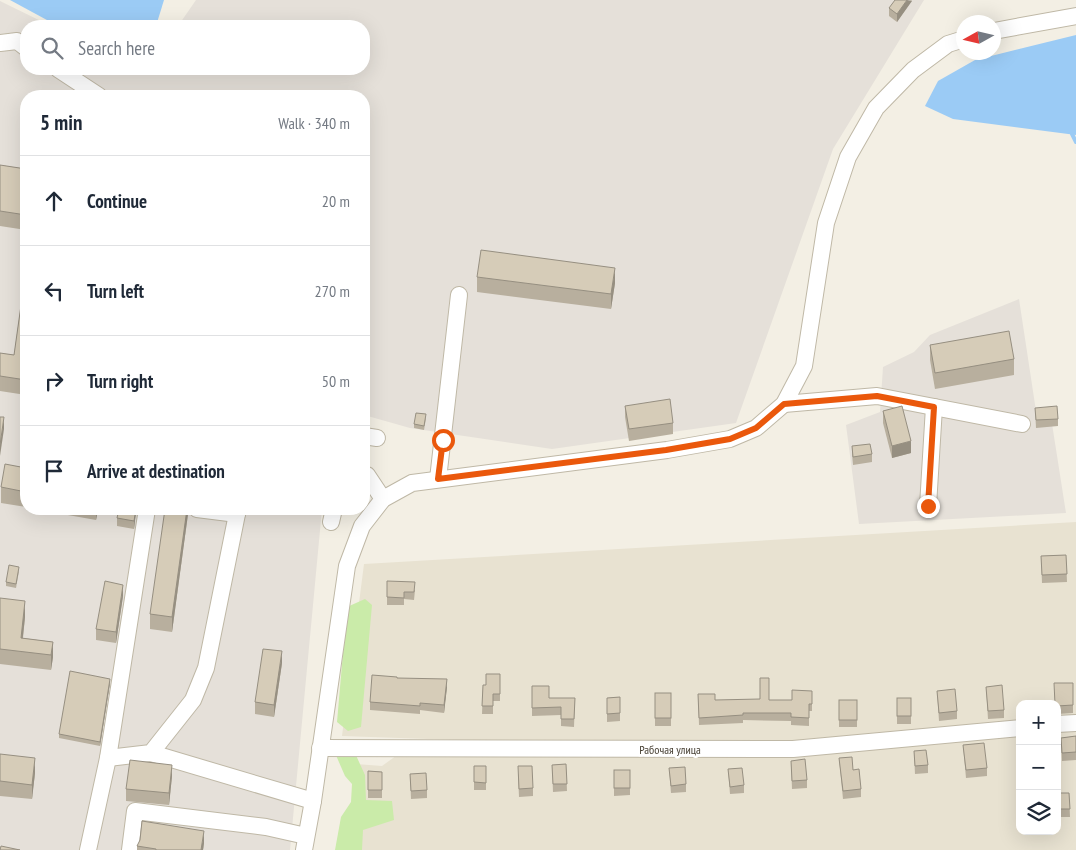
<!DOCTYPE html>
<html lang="en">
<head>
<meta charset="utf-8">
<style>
	body { margin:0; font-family:"PT Sans Narrow",sans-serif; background:#f2f2f3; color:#1f2937 }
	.controls { position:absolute; right:15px; bottom:15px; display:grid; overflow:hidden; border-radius:10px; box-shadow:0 5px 20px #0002 }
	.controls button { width:45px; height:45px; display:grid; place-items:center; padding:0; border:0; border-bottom:1px solid #e0e1e3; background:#fff; color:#1f2937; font:25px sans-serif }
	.compass { position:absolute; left:956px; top:15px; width:45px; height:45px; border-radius:50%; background:#fff; box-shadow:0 5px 20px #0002; rotate:262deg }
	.stop { position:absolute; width:15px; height:15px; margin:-11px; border:4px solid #ea580c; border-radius:50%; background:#fff }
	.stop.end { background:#ea580c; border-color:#fff; box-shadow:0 1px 5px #0008 }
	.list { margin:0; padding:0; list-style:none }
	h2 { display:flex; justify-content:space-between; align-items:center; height:65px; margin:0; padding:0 20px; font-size:21px }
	h2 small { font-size:16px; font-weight:400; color:#747a83 }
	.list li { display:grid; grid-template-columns:32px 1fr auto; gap:15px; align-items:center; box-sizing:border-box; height:90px; padding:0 20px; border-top:1px solid #e0e1e3 }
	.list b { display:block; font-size:19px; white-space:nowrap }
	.list em { font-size:16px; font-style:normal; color:#747a83 }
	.icon { flex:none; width:28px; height:28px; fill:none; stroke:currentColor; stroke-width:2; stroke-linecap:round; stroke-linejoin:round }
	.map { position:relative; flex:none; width:1076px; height:850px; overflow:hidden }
	.search { position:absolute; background:#fff; box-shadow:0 5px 20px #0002; left:20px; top:20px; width:350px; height:55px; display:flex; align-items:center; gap:12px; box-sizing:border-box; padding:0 18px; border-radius:20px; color:#747a83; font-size:19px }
	.panel { position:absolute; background:#fff; box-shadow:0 5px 20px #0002; left:20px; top:90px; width:350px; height:425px; border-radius:20px }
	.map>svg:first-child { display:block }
	.residential { fill:#e8e2d1 }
	.industrial { fill:#e5e0d9 }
	.green { fill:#caeba9 }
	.water { fill:#9bcbf5 }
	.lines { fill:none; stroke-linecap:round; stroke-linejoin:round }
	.stream { stroke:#9bcbf5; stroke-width:4 }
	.minor-casing { stroke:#bfb8a6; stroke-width:18 }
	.minor { stroke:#fff; stroke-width:16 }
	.wall { fill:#b8af9e }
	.shaded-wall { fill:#968f81 }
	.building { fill:#d6ccb8; stroke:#968f81 }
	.route { stroke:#ea580c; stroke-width:6 }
	.labels { text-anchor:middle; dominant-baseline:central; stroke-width:5; stroke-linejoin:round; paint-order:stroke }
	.street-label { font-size:12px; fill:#463f33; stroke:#fff }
</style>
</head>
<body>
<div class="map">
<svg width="1076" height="850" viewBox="0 0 1076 850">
	<rect width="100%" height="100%" fill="#f3efe4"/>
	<g class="residential">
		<path d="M1076,522V719L1057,721V704H1020V724L790,743L486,741L342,736L364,564Z"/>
		<path d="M1076,730V850H348L356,764L382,766L400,753L1020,735V831H1057V731Z"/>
	</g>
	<g class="industrial">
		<path d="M196,0H924L833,149L736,423L552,449L410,428L364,415V96H26V509H322L290,850H0V1L51,26H26V69H139L146,72L148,69H364V26H178Z"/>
		<path d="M1019,299L1036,411H1050L1066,513L859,524L846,425L880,412L883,367L914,352L930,335Z"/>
	</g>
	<g class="green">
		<path d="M365,599L372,605L361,727L348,731L337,722L347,607Z"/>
		<path d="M354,751L365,775L366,800L392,801L394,820L363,830L362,850H335L341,817L351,802L352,784L345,776L335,753Z"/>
	</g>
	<g class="water">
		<path d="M10,0H164L156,26H58Z"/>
		<path d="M1076,35V135L953,119L925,106L938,81L975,60Z"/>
	</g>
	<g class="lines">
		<path class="stream" d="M1072,134L1076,142"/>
		<g class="minor-casing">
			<g id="minor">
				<path d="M994,31L1076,16"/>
				<path d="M0,43L17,41L26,48"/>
				<path d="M58,69L99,96"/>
				<path d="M784,404L877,396L1022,424"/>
				<path d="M364,436L377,438"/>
				<path d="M364,474L367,475L383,499"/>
				<path d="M438,479L459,295"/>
				<path d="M928,506L934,407"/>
				<path d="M197,509L237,514L238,509"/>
				<path d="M331,522L334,509"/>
				<path d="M1057,724L1076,723"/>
				<path d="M320,748L793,749L1020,728"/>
				<path d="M151,753L313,801"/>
				<path d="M108,758L151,753L193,700L206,668L237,514"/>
				<path d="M88,850L108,758L147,509"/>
				<path d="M130,850L135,811L266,827L306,836"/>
				<path d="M304,850L313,801L347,566L362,526L383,499L412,483L667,450L730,439L756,428L784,404L804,366L826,223L848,157L876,108L913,70L948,44L964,39"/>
			</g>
		</g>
		<use href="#minor" class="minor"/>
	</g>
	<g class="wall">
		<path d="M912,0L897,22L889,16V8Z"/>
		<path d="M0,165L26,169V230L0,226Z"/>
		<path d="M26,270V395L0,391V353L14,355Z"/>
		<path d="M477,277L615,283L611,309L477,292Z"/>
		<path d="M930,345L1014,359V375L935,389L930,360Z"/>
		<path d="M625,406L673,423V434L629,441L625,417Z"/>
		<path d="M1035,408L1058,419V426L1036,428Z"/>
		<path d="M883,411L911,453L892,458L883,423Z"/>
		<path d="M426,418L424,430L414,428V424Z"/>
		<path d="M852,446L872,454V462L853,465L852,454Z"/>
		<path d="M26,468V507L1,503V487Z"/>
		<path d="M34,509H98L96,520Z"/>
		<path d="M136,509L134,529L117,526V518Z"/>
		<path d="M188,509V514L172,632L150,629V614Z"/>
		<path d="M1066,555L1067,582L1042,583L1041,556Z"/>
		<path d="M19,571L16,588L6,586V582Z"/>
		<path d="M387,581L415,590L414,600L404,599V605H387Z"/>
		<path d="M123,596L116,643L96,640V629Z"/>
		<path d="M0,598L25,617L23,638L53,642V657L51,670L0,664Z"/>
		<path d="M282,663L274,717L255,714V702Z"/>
		<path d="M500,674V701H493V714H482L483,685H486Z"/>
		<path d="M397,678L447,687L444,713L420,710V714L370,710V702Z"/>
		<path d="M110,683L100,746L59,738V734Z"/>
		<path d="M1073,683V713L1057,714V704Z"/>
		<path d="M532,686L549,698H575L574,727L561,726V715L532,716Z"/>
		<path d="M986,687L1004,710V718L988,719Z"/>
		<path d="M812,691V711H809V726L791,725V721L743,720V723L699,725L698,694L715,700H792Z"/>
		<path d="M937,691L957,711V719L939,721Z"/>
		<rect x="655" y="693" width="16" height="33"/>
		<path d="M620,697V721L607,722V698Z"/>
		<rect x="897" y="698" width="14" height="26"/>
		<rect x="839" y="700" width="18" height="27"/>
		<path d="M1076,736V760L1062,761L1061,738Z"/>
		<path d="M963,745L987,768V776L966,778Z"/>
		<path d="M914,751L928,765V773L915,774Z"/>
		<path d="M0,754L35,773L32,799L0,796Z"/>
		<path d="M839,758L853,770L861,789V797L843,799Z"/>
		<path d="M791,761L807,780V788L792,789Z"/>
		<path d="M566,764L567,791L553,792L552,765Z"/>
		<rect x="474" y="766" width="12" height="24"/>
		<path d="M669,768L686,784V792L671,793Z"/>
		<path d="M728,769L744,785V793L730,794Z"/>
		<path d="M614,770H630V795L614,796Z"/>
		<path d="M368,771L382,772V798H368Z"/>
		<path d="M410,774L427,790V798L411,799Z"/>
		<path d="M518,774L533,788V796L519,797Z"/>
		<path d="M172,776L169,805L126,801V789Z"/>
		<path d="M1057,793H1069L1070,817H1057Z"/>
		<path d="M204,843L203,850H137V846Z"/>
	</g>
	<g class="shaded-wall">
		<path d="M907,0L912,1L897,22V14Z"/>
		<path d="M615,268V283L611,309V294Z"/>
		<path d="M4,417V429L0,456V445Z"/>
		<path d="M911,441V453L892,458V446Z"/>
		<path d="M96,509H98L96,520Z"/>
		<path d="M136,509V512L134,529V521Z"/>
		<path d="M187,509H188V514L172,632V617Z"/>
		<path d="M123,585V596L116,643V632Z"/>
		<path d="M25,601V617L21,653V638Z"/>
		<path d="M53,642V657L51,670V655Z"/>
		<path d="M282,651V663L274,717V705Z"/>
		<path d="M110,679V683L100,746V742Z"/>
		<path d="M447,679V687L444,713V705Z"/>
		<path d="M35,758V773L32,799V785Z"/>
		<path d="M172,765V776L169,805V793Z"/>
		<path d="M204,831V843L203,850H201Z"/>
	</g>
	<g class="building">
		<path d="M895,0H907L897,14L889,8Z"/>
		<path d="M0,165L26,169V215L0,211Z"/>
		<path d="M481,250L615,268L611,294L477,277Z"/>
		<path d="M26,270V380L0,376V353L14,355Z"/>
		<path d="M1009,331L1014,359L935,373L930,345Z"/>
		<path d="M670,399L673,423L629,429L625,406Z"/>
		<path d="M902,406L911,441L892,446L883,411Z"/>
		<path d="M1057,406L1058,419L1036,420L1035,408Z"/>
		<path d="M416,413L426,414L424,426L414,424Z"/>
		<path d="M0,417H4L0,445Z"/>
		<path d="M870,444L872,454L853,457L852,446Z"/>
		<path d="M5,464L26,468V492L1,487Z"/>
		<path d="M119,509H136L134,521L117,518Z"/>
		<path d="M165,509H187L172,617L150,614Z"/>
		<path d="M1066,555L1067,574L1042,575L1041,556Z"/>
		<path d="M9,565L19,567L16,584L6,582Z"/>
		<path d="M105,581L123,585L116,632L96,629Z"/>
		<path d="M387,581L415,582L414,592H404V598L387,597Z"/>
		<path d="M0,598L25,601L21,638L53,642L51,655L0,649Z"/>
		<path d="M263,649L282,651L274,705L255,702Z"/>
		<path d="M70,671L110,679L100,742L59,734Z"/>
		<path d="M486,674H500V694H493V706H482L483,685H486Z"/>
		<path d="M372,675L397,677V678L447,679L444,705L420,703V706L370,702Z"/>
		<path d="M760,678H769V700H792V690L812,691V704H809V718L791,717V713H743V715L699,718L698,694H715V700L760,699Z"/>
		<path d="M1054,683H1073V705L1057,706V704H1055Z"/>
		<path d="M1002,685L1004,710L988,711L986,687Z"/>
		<path d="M532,686H549V698H575L574,719H561V707L532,708Z"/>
		<path d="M955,689L957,711L939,713L937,691Z"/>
		<rect x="655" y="693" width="16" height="25"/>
		<path d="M620,697V713L607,714V698Z"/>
		<rect x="897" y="698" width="14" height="18"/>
		<rect x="839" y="700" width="18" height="20"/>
		<path d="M1076,736V752L1062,753L1061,738Z"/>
		<path d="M984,743L987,768L966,770L963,745Z"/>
		<path d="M926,750L928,765L915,766L914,751Z"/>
		<path d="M0,754L35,758L32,785L0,781Z"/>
		<path d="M852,757L853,770L859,769L861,789L843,791L839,758Z"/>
		<path d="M805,759L807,780L792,781L791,761Z"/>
		<path d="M130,760L172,765L169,793L126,789Z"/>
		<path d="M566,764L567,784H553L552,765Z"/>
		<path d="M474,766H486V783L474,782Z"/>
		<path d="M518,766H532L533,788L519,789Z"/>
		<path d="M685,767L686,784L671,786L669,768Z"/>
		<path d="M742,768L744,785L730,787L728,769Z"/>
		<rect x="614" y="770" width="16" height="18"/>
		<path d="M368,771L382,772V790H368Z"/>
		<path d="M426,773L427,790L411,791L410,774Z"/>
		<path d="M1057,793H1069L1070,809H1057Z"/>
		<path d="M142,821L204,831L201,850H156V849L137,846L140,840Z"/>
		<path d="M1,846L20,850H0Z"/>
	</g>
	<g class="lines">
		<path class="route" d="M443,440L438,479L666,450L730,439L756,428L784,404L877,396L934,407L928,506"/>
	</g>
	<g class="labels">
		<g class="street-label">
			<text x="670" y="749">Рабочая улица</text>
		</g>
	</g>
</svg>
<div class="controls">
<button>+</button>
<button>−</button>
<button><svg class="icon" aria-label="layers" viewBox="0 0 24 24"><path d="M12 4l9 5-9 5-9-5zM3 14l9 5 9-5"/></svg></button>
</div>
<svg class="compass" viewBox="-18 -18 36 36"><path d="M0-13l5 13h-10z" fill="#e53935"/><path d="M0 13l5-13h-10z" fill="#747a83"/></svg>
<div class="stop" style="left:443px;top:440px"></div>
<div class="stop end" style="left:928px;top:506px"></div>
<div class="search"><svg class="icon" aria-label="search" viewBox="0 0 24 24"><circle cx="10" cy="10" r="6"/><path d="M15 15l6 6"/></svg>Search here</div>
<section class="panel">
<h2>5 min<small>Walk · 340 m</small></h2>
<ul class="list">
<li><svg class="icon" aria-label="ahead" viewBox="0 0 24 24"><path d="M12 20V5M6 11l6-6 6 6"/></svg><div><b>Continue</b></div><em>20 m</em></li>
<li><svg class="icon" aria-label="left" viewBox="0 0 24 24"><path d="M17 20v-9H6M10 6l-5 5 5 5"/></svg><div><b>Turn left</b></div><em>270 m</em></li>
<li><svg class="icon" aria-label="right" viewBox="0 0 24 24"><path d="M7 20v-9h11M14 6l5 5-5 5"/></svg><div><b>Turn right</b></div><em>50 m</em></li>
<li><svg class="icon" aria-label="arrive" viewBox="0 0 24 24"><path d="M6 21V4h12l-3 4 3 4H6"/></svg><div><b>Arrive at destination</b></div></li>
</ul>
</section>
</div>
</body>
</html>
